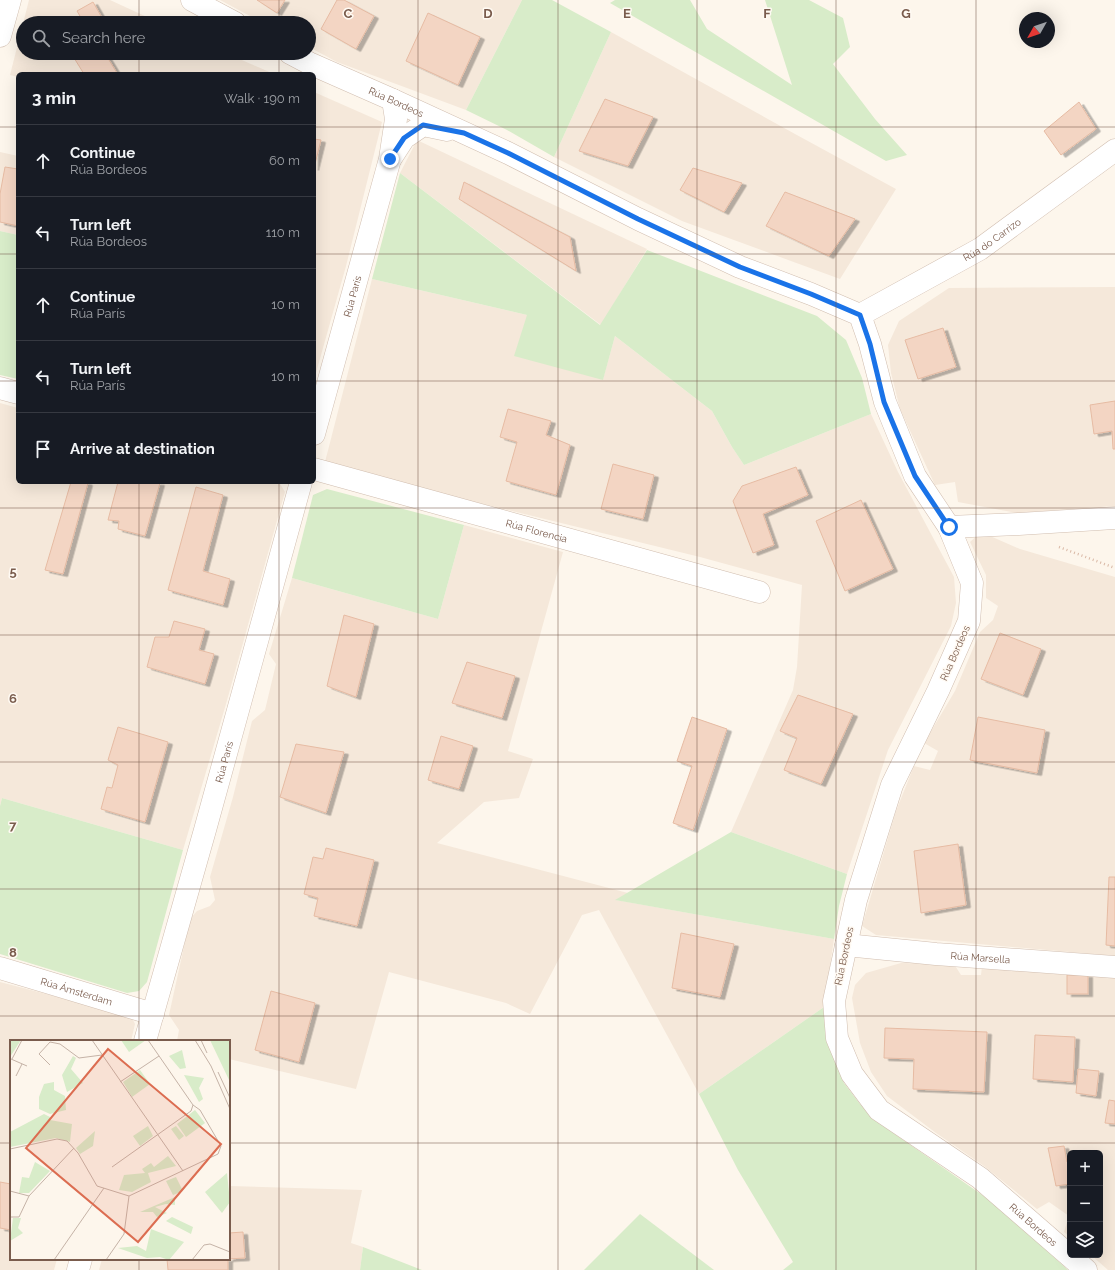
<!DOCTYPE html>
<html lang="en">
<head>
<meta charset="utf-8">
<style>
	body { margin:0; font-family:Raleway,sans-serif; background:#242831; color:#f1f3f6 }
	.controls { position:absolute; right:12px; bottom:12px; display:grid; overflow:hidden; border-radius:6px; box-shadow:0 4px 16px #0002 }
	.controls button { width:36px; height:36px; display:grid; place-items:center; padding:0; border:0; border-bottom:1px solid #363941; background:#171b24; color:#f1f3f6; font:20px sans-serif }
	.compass { position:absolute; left:1019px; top:12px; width:36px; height:36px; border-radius:50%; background:#171b24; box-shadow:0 4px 16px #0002; rotate:230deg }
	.stop { position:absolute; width:12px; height:12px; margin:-9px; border:3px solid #1a73e8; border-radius:50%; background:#fff }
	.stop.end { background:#1a73e8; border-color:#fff; box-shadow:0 1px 4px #0008 }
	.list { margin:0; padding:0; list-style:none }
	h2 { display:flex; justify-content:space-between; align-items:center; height:52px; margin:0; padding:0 16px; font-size:17px }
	h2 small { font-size:13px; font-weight:400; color:#9ea1a6 }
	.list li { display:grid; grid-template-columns:26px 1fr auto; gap:12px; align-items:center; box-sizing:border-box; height:72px; padding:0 16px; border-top:1px solid #363941 }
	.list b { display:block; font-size:15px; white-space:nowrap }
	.list p { margin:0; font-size:13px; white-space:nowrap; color:#9ea1a6 }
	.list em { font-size:13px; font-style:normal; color:#9ea1a6 }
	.icon { flex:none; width:22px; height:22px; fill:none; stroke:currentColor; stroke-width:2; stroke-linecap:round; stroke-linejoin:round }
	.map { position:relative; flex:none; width:1115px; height:1270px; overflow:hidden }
	.search { position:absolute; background:#171b24; box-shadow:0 4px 16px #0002; left:16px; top:16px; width:300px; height:44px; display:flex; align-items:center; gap:10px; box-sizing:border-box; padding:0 14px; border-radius:22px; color:#9ea1a6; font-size:15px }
	.panel { position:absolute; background:#171b24; box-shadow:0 4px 16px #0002; left:16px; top:72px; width:300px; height:412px; border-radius:6px }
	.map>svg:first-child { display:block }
	.residential { fill:#f5e8da }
	.green { fill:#d8ecc9 }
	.building { fill:#f3d5c3; stroke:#e6bba3; filter:url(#shadow) }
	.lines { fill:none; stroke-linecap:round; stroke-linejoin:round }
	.minor-casing { stroke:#d1beb0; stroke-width:23 }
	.path { stroke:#d9b8a5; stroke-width:2.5; stroke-dasharray:1 3; stroke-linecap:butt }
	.minor { stroke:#fff; stroke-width:22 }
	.route { stroke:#1a73e8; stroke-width:5 }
	.grid { fill:none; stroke:#7a5c4d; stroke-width:1; stroke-opacity:0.55 }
	.labels { text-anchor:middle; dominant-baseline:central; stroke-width:3; stroke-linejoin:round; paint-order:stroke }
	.street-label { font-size:10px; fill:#7a5c4d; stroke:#fffaf3 }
	.inset-road { fill:none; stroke:#c5b3a7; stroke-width:1 }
	.view { fill:#dc6d51; fill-opacity:0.15; stroke:#dc6d51; stroke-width:2 }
	.inset-edge { fill:none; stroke:#7a5c4d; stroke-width:2 }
	.grid-label { font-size:13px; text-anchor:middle; font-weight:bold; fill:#7a5c4d; stroke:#fffaf3; stroke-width:3; stroke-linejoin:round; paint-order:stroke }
</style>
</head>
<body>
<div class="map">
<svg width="1115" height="1270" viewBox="0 0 1115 1270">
	<defs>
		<filter id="shadow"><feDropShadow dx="4.5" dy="2.5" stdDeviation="0" flood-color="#0004"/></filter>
	</defs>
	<rect width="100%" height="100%" fill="#fdf6ec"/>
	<g class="residential">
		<path d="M29,0H110L160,23H23V53H226L274,74H18V77L10,75Z"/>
		<path d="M220,0H522L466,110L337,62L309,47V23H263Z"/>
		<path d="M611,32L795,134L896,189L840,279L682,221L554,157Z"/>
		<path d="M314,92L382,122L346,266L314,380Z"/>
		<path d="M417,140L647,249L601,325L400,173Z"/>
		<path d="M0,152L18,156V235L0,231Z"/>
		<path d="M372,279L527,315L603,379L615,336L712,411L732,447L744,465L871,414L898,472L954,577L956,603L951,626L888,750L847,874L731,832L793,690L797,667L802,585L700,557L471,501L325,462Z"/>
		<path d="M1115,287V506L1017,513L958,502L955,482L935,485L900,409L891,373L888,345L899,321L949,288Z"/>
		<path d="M0,403L18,408V482H279L285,492L226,704L183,850L2,798L0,806Z"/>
		<path d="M464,525L563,552L508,751L533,759L519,798L484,802L437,843L628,893L616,900L834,939L824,1007L699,1094L599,910L582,915L530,1014L506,1003L389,972L356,1089L229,1059V1041H177L179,1030L169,1015L190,919L197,911L210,906L215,900L210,877L233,797L252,721L265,710L276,664L269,654L292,578L438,619Z"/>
		<path d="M981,532L1020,549L1115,577V956L876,935L862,926L896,811L914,766L930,770L938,751L924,743L955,691L980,632L993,620L998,606L986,598V575L970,542Z"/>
		<path d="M901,963L954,964L961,975H981L982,966L1002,969L1067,975H1088L1115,978V1270H1108L1091,1255H1100V1153H1070V1237L1064,1232L1069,1216L1049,1202L1037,1209L984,1166L936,1133L887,1096L871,1072L860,1043L852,998L855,985L866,973Z"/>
		<path d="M0,982L131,1016L135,1024L131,1041H11V1259H57L54,1270H0Z"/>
		<path d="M229,1186L362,1190L351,1243L363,1247L360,1270H99L102,1259H229Z"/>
	</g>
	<g class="green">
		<path d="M522,0H552L611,32L554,157L507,130L466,110Z"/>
		<path d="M615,0H690L707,29L792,85L765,0H809L843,18L850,47L833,64L875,119L907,155L886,161L610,3Z"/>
		<path d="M400,173L600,325L647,250L817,316L846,340L862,378L871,414L744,465L732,447L712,411L615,336L603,380L514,356L527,315L372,279Z"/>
		<path d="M0,231L18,235V379L0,375Z"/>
		<path d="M327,489L464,525L438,619L292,578L313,495Z"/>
		<path d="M2,798L183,850L147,982L139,991L127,993L0,954V806Z"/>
		<path d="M731,832L847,874L839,906L834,939L615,900Z"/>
		<path d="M824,1007L831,1049L844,1083L860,1104L879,1123L998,1206L1068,1270H783L793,1262L738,1170L699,1094Z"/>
		<path d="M640,1214L714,1270H584Z"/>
		<path d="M363,1247L422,1270H360Z"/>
	</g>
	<g class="building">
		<path d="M257,0H285L277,13Z"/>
		<path d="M337,0H344L374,16L356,49L321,29Z"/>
		<path d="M93,2L105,23H84L77,11Z"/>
		<path d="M428,13L480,37L458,85L406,61Z"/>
		<path d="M71,53H110L106,55L117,73L115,74H84Z"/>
		<path d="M605,99L653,117L628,166L579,151Z"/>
		<path d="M1079,102L1096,129L1061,155L1044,131Z"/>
		<path d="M314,139L321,140L314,168Z"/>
		<path d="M5,167L18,169V226L0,222V194Z"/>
		<path d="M693,168L742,183L724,212L680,190Z"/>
		<path d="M464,182L570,237L576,271L459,199Z"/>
		<path d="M785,192L855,219L829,256L766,226Z"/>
		<path d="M943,328L956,367L918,379L905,340Z"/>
		<path d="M1115,401V449H1113L1112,431L1094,434L1090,405Z"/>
		<path d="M508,409L551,421L546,435L570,445L556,495L506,481L517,442L500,437Z"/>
		<path d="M613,464L654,475L643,519L601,509Z"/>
		<path d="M796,467L808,495L763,514L774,545L753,553L733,501L742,486Z"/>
		<path d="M71,482H84L88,483L63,574L45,570Z"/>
		<path d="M118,482L160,483L145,536L118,529L119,521L108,520Z"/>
		<path d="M196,487L223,495L203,571L230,579L223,605L168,590Z"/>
		<path d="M861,500L893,569L845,591L816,521Z"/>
		<path d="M344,615L374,624L356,697L327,686Z"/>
		<path d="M174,621L205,629L199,650L214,654L205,684L147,667L155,637H169Z"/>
		<path d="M1000,633L1041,649L1023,695L981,679Z"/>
		<path d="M467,662L515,676L502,718L452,703Z"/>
		<path d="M798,695L853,714L821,784L784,770L797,738L780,731Z"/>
		<path d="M692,717L727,729L693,830L673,823L692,766L677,761Z"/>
		<path d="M978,717L1045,730L1037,773L970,760Z"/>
		<path d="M118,727L168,742L145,822L101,809L107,787L112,788L118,765L108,760Z"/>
		<path d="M441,736L473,746L459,789L428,780Z"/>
		<path d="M296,744L344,752L326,813L280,797Z"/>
		<path d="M958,844L966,905L921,913L914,851Z"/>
		<path d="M326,848L374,860L357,926L314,916L318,898L304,894L313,857L323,859Z"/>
		<path d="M1109,877H1115V946L1106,945Z"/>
		<path d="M681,933L734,944L720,997L672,988Z"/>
		<rect x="1067" y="975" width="21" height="19"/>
		<path d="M271,991L315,1003L299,1062L255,1050Z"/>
		<path d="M885,1028L987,1032L984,1092L913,1089L914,1059L884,1058Z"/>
		<path d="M1035,1035L1075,1037L1073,1082L1033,1079Z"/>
		<path d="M1078,1069L1099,1071L1096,1096L1076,1093Z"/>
		<path d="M1109,1100L1115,1101V1124L1105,1123Z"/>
		<path d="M1064,1146L1067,1162H1070V1184L1056,1186L1048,1148Z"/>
		<path d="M0,1182L11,1184V1230L0,1228Z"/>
		<path d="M243,1232L245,1258L228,1259V1270H168L167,1259H229V1233Z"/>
	</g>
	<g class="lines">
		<g class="minor-casing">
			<g id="minor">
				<path d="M192,0L235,23"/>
				<path d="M0,36L10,0"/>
				<path id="s1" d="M290,53L309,63L393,100L508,153L638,219L740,267L811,294L860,315L870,344L885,402L915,476L949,527L972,583L969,621L938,691L892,785L856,900L834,1001L837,1038L852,1074L879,1110L980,1178L1086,1270"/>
				<path d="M391,158L404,138L423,125L447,130"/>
				<path id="s2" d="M860,315L980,249L1115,150"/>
				<path d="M0,388L18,393"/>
				<path id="s3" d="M314,434L390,159L396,119L393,100"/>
				<path id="s4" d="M314,469L759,592"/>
				<path d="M949,527L1019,524L1115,518"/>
				<path id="s5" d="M846,945L936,954L1115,967"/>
				<path id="s6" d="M0,968L153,1014"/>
				<path id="s7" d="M145,1041L205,830L301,482"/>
				<path d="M78,1270L81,1259"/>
			</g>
		</g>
		<path class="path" d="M1059,547L1115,568"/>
		<use href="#minor" class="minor"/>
	</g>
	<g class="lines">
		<path class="route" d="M390,159L404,138L423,125L464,133L508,153L638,219L740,267L811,294L860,315L870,344L884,402L915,476L949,527"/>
	</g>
	<path class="grid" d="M139,0V23M279,0V23M418,0V1270M558,0V1270M697,0V1270M836,0V1270M976,0V1270M139,53V74M279,53V74M0,127H18M314,127H1115M0,254H18M314,254H1115M0,381H18M314,381H1115M139,482V1041M279,482V1270M0,508H1115M0,635H1115M0,762H1115M0,889H1115M0,1016H1115M0,1143H11M229,1143H1115M139,1259V1270"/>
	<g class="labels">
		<g class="street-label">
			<text stroke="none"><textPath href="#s1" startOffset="117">Rúa Bordeos</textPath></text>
			<text stroke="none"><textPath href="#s2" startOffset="152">Rúa do Carrizo</textPath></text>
			<text stroke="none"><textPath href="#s3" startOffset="143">Rúa París</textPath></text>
			<text stroke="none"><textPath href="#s4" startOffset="231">Rúa Florencia</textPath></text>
			<text transform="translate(955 653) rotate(-66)">Rúa Bordeos</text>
			<text stroke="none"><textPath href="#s7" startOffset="290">Rúa París</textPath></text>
			<text transform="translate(844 956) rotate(-78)">Rúa Bordeos</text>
			<text stroke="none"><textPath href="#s5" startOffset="135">Rúa Marsella</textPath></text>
			<text stroke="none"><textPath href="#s6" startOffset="80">Rúa Ámsterdam</textPath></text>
			<text stroke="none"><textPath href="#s1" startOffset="1677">Rúa Bordeos</textPath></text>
		</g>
	</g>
	<g transform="translate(10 1040)">
		<rect width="220" height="220" fill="#fdf6ec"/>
		<path d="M0,0H11L0,17ZM111,0H136L119,12ZM200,0H220V42ZM172,10L176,28L170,29L159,16ZM63,16L66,18L61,29L73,43L57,52L52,35ZM130,30L140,44L122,57L113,42ZM174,35L194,38L189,48L193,59L189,62ZM44,42V50L55,56L56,70L40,74L29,69V57L34,44ZM185,70L195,83L176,97L167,84ZM34,74L40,77V80L62,84L60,102L46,98L0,107V92ZM138,86L143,96L130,106L123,96ZM166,86L174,96L169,100L161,89ZM85,91L83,106L70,114L66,108ZM158,116L166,126L138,133L141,142L122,152L109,150L114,135L135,133L132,129L141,123L144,127ZM25,122L40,131L19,153H9L12,137L19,138ZM217,133L220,162L212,173L195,152ZM166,137L173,151L163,155L156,141ZM165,157V165L156,164L145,167L157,173L147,177L143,172H130ZM162,177L183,187L181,194L156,181ZM3,178H11L8,188L13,193L0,201ZM141,189L174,202L159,220L150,217L137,218L108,208L127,206L136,211Z" fill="#d8ecc9"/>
		<path class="inset-road" d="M82,0L173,131M185,0L201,26L220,69M191,0L197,13M1,19L17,26M2,19L12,0M40,25L29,14L40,2L50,4L69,18L92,15M208,32L220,58M6,36L12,24M110,42L149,16M0,109L47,99L57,101L68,113L87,146L119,156L208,114L211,106L190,70L183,65L138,0M102,127L181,71L183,65M0,151L19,156M0,177H9L19,156L64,108M44,220L94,148M96,220L114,194L119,156M182,220L194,205L200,204L220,212"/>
		<path class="view" d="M98,9L211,104L128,202L16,108Z"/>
		<rect width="220" height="220" class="inset-edge"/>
	</g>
	<g class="grid-label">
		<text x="348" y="18">C</text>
		<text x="488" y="18">D</text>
		<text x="627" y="18">E</text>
		<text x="767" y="18">F</text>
		<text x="906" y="18">G</text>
		<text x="13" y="576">5</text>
		<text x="13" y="703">6</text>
		<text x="13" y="830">7</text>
		<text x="13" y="957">8</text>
	</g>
</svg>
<div class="controls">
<button>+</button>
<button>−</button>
<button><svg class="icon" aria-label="layers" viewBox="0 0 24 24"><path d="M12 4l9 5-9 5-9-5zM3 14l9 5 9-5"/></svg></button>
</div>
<svg class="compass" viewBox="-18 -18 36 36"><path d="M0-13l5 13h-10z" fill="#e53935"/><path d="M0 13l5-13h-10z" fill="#9ea1a6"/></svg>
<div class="stop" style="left:949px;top:527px"></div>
<div class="stop end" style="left:390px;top:159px"></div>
<div class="search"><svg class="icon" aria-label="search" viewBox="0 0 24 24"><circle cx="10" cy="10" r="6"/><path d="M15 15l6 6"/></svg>Search here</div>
<section class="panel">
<h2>3 min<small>Walk · 190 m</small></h2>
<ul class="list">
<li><svg class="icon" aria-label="ahead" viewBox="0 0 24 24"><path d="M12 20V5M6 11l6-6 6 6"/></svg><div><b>Continue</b><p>Rúa Bordeos</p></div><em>60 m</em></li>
<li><svg class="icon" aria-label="left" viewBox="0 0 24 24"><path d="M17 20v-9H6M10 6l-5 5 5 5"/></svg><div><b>Turn left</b><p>Rúa Bordeos</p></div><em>110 m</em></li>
<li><svg class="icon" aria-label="ahead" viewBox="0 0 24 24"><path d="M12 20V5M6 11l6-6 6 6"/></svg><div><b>Continue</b><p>Rúa París</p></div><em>10 m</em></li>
<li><svg class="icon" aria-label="left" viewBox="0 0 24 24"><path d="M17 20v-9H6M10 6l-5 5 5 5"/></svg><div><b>Turn left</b><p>Rúa París</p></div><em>10 m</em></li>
<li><svg class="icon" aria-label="arrive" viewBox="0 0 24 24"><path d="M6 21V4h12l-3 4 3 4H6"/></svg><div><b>Arrive at destination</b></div></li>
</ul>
</section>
</div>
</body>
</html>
